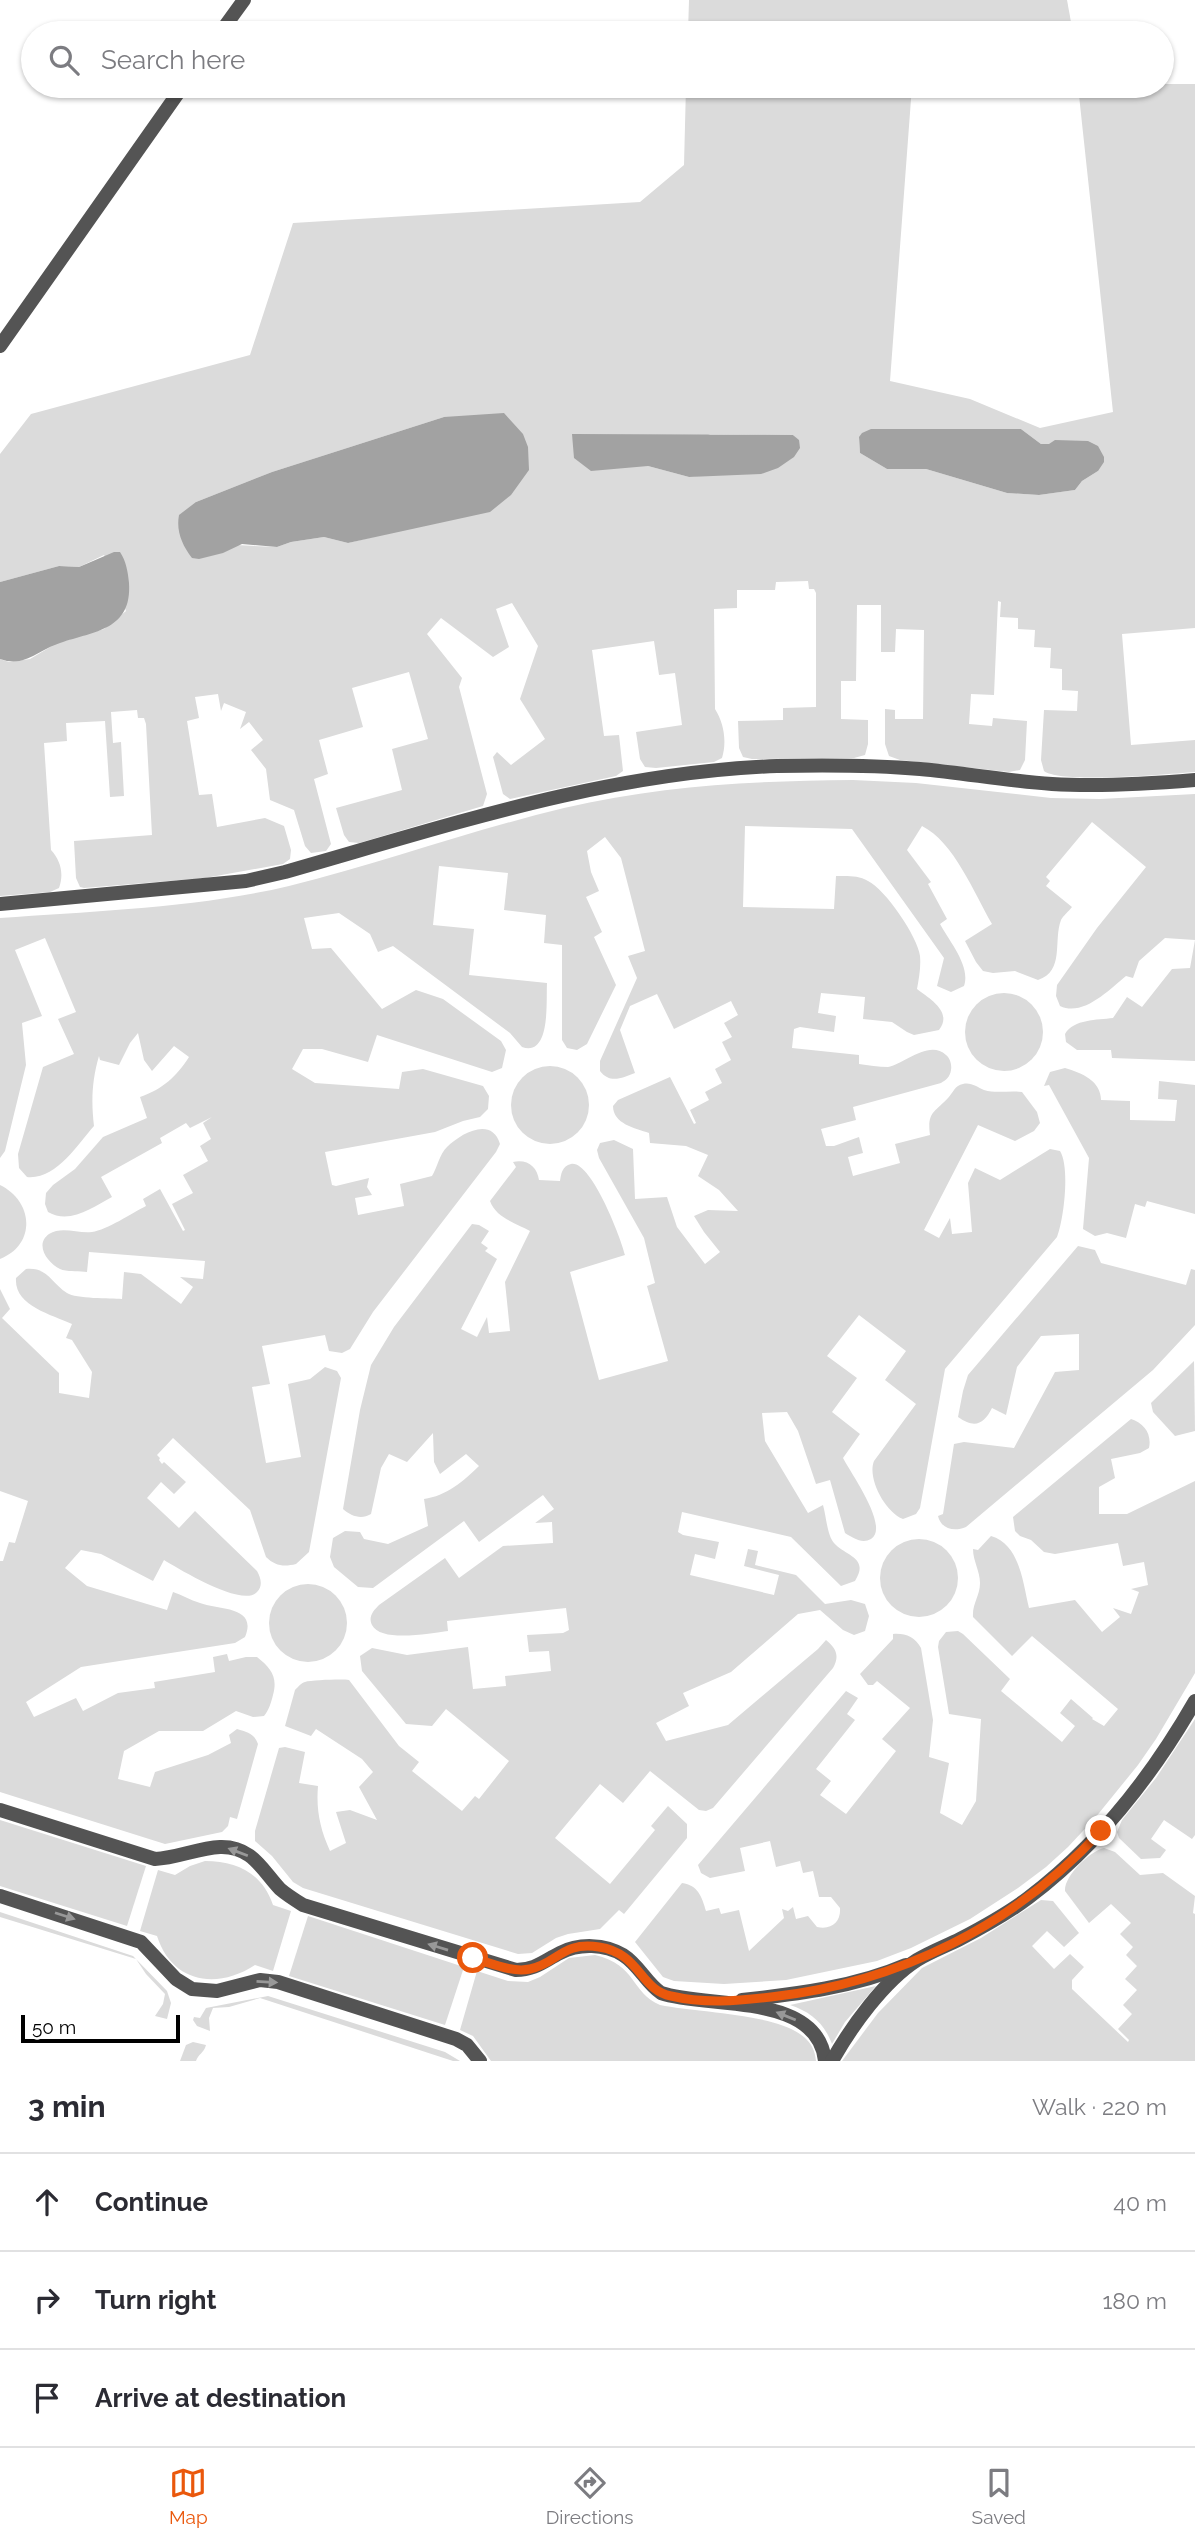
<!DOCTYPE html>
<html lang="en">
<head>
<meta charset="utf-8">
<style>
	body { margin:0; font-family:Raleway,sans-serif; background:#f7f7f7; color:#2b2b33 }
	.scale { position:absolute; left:21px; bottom:18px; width:159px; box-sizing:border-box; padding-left:7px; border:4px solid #000; border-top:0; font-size:19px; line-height:24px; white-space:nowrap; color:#000; -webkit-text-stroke:5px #fff; paint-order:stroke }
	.stop { position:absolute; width:21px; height:21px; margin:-16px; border:5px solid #ea580c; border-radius:50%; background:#fff }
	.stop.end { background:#ea580c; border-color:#fff; box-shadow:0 2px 7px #0008 }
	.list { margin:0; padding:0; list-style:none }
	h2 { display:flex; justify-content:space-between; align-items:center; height:91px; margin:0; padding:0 28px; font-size:30px }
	h2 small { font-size:23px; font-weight:400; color:#7c7c81 }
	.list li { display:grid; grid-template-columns:46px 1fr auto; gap:21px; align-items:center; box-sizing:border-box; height:98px; padding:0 28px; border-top:2px solid #e1e1e2 }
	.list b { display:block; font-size:26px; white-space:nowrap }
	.list em { font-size:23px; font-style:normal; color:#7c7c81 }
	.icon { flex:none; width:38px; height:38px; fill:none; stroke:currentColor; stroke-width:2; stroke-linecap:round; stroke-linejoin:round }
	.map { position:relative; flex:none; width:1195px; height:2061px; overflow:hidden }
	.search { position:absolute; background:#fff; box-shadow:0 2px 5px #0004; left:21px; right:21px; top:21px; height:77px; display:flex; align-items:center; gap:18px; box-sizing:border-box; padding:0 24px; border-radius:38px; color:#7c7c81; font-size:26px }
	.sheet { height:385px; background:#fff }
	nav { display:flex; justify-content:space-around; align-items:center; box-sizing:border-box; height:98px; border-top:2px solid #e1e1e2; background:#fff; font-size:19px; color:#7c7c81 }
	nav a { display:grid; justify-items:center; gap:4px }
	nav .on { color:#ea580c }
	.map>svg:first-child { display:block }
	.green { fill:#dbdbdb; fill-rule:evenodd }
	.water { fill:#a2a2a2 }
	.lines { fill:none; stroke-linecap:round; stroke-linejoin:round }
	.street { stroke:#545454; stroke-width:14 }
	.oneway { fill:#989898 }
	.route { stroke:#ea580c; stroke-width:9 }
</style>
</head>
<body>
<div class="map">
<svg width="1195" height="2061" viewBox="0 0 1195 2061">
	<rect width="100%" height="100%" fill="#fff"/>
	<g class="green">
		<path d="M689,0H1067L1073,33H688Z"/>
		<path d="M1162,84H1195V628L1122,634L1131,745L1195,740V772C1169,774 1061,784 1044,771L1041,760L1044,710L1077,711L1078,691L1062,690V669L1050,668L1051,648L1034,647L1035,630L1018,629V618L1000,617L1001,602L998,601L994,695L971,694L969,724L992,726L993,718L1027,721L1025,760L1020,770L1009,772L900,760L889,756L885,744V709L895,710V719H923L924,630L896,629L895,652H881V605H857L856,681H841V719L868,720V744L865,755L854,758L752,759L743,757L739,748L738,721L783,720V708L816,707V593L814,589H809L808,581L776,582L775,590H737V608L714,609L715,709C724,723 727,742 722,758L714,762L656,768L645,767L640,759L636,732L682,725L675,673L659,675L654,641L592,650L604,736L619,735L623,771L616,776L510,799L503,794L493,757L497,752L511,765L545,739L520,699L538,646L512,603L496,609L509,647L493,657L441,618L427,634L462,678L459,687L487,794L483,806L359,843L349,842L344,835L336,808L402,790L392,749L428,739L409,672L352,688L363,727L319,740L328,774L314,779L331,844L326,851L311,853L305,846L294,810L270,800L266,769L251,750L263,740L249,722L240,729L246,712L224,703L221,711L218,694L195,697L199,718L187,721L199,795L212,794L217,827L265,818L284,826L291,850L290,859L283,864L205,878L84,888L80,887L76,878L74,841L152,835L146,724L144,718H138L137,710L111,712L113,743L121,742L124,796L110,797L105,721L66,723L67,741L44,743L51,850C61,861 64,874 59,888L50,892L0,896V659L9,662L30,659L57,643L104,629L126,611L104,555L79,567L59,566L0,582V454L31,414L250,355L293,223L640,202L684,165L686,86H912L890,381L970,399L1040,428L1113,412L1078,86ZM444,417L373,537L348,543L324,537L291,542L277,547L236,545L196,502L272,472ZM1021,429L1041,444H1049L1098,471L1082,481L1075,490L1039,495L1007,493L926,469H887L860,453L859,437ZM710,434L793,435L799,441L713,474L689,477L648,466Z"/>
		<path d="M853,780L916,783L1051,798L1100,799L1195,794V1061L1112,1058L1111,1050H1077L1066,1042L1065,1034C1074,1019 1097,1020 1113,1018L1127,997L1142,1007L1172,969L1190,968L1195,940L1165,938L1139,961L1133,978L1126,976C1109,990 1083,1017 1060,1006L1056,996L1057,985L1097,928L1146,867L1092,822L1046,877L1050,881L1046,886L1072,907C1069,911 1063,916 1061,920C1053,941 1065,971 1038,980L1015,971L993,973L983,971L976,962L965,941L992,924C974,893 954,842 922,826L907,850L931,882L928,884L947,919L940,924C949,941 971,966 964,986L951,992L937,986L944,958L852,829L745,826L743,907L834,909L836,876C847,876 858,875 868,881C885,889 918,937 920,956C921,967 919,978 917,989C930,999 953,1012 939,1030L914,1035L907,1032L892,1022L863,1019L865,997L821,993L818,1013L836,1016L834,1032L800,1027L794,1029L792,1048L859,1055V1064C868,1065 879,1067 888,1067C903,1065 929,1039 946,1055C950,1058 952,1065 951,1070C950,1077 946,1080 941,1083L853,1107L856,1120L821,1129L826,1146H834L859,1137L863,1153L848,1157L853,1176L900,1163L895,1144L930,1135C927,1112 934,1113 948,1098C953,1093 955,1085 963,1084C971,1082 977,1087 984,1090C997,1094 1010,1090 1022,1092L1037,1112L1040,1123L1034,1131L1015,1141L978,1125L924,1230L939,1238L950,1218L952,1234L972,1232L968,1183L975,1168L1000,1180L1050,1149L1060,1151C1070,1167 1064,1219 1057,1237L945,1369L920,1508L916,1514L903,1519C885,1512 867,1478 874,1461L916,1404L885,1380L906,1351L859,1315L827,1356L857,1378L832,1412L860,1434L843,1458C850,1472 890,1527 871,1539C862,1544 853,1538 845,1533L830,1480L816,1484L798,1431L787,1412L762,1413L765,1441L808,1513L823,1505C826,1515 827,1535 834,1543C845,1556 870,1557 855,1581L841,1586L791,1537L682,1512L678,1532L683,1535L719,1542L715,1559L695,1554L690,1575L774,1595L779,1575L744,1566L748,1549L758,1551L755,1565L796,1575L825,1604L851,1600L865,1604L869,1616L865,1631L854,1635L843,1630L820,1610L798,1614L731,1672L683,1693L689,1706L656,1723L666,1741L728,1725L818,1649L826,1640C836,1648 840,1656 833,1668L713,1808L706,1811L699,1810L650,1771L623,1803L600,1784L555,1838L610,1884L655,1830L651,1826L668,1806L687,1824V1838L624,1914L619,1910L600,1929L568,1934L556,1938L532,1953L518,1954L303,1888L293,1882L272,1856L255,1841V1831L279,1748L285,1747L305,1752L299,1783L318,1786C316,1810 320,1829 330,1851L346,1843L336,1812L350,1810L377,1820L359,1787L373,1772L362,1759L316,1729L311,1736L285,1726L295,1690C298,1687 301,1683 305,1682C312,1680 343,1679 349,1680L399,1746L419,1762L412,1771L462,1811L475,1796L479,1799L509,1761L446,1709L432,1726L406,1724L362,1671L360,1656L372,1648L407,1655L468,1647L473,1689L506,1686L505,1676L551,1671L549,1651L529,1652L527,1635L563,1633L569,1630L566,1608L447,1621L448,1631C431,1633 381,1643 372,1625C368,1617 373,1611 379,1605L445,1558L459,1578L503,1546L553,1543L552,1522L535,1523L554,1509L543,1495L479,1542L464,1521L373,1588L358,1587L334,1567L330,1557L333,1538L345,1531L360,1532L364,1539L388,1544L428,1526L424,1499C446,1496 464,1481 479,1466L466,1454L440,1474L434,1462L433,1433L407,1462L389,1454L381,1468L371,1514C361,1520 351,1516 343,1509L360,1410L371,1365L394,1327L472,1224L479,1225L489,1231L481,1243L488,1248L485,1251L497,1259L461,1329L477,1337L487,1317L489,1333L510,1331L505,1282L530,1231C516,1223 496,1218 490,1201L516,1167L513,1162C528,1159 537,1167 539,1180L560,1181C561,1174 562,1166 571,1164C591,1160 621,1238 625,1255L570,1272L599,1380L668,1361L647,1286L655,1283L644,1238L599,1158L597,1150L600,1143L614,1140L633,1149L635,1199L667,1197L677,1227L705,1264L720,1252L704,1232L694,1216L708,1210L738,1211L719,1190L698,1176L708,1155L686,1146L650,1143L649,1133C635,1128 613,1124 613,1106L618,1100L670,1077L694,1124L696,1123L690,1110L709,1100L705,1092L722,1083L715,1069L731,1060L722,1042L732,1037L724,1023L738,1015L731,1001L674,1029L657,994L630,1006L620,1030L635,1073C622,1078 610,1084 600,1071V1061L637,978L628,956L645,951L621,858L605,837L587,851L591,872L599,891L586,897L602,932L594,937L616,985L587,1044L577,1050L567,1048L562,1040V945L544,943L546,915L504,910L508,873L439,866L433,925L474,929L469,975L547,983C546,1001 551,1057 522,1047L510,1033L393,946L378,952L370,934L339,913L304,918L312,949L331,948L382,1009L416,990L443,999L501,1041L506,1050L502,1068L492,1072L377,1035L368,1062L322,1049H303L292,1069L315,1083L399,1089L402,1072L423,1069L483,1086L489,1096L488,1109L480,1117L463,1121L435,1132L325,1152L332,1185L336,1186L369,1178L367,1187L372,1195L355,1198L358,1215L404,1206L400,1184L432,1176C437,1168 440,1153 447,1147C461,1133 492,1116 500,1144L496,1152L373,1312L350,1349L342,1353L329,1351L325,1335L262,1346L270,1384L252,1387L266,1463L301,1457L288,1384L310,1379L325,1367L337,1371L341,1378L309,1552L296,1564C284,1567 275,1566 266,1557L250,1510L173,1438L157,1455L160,1458L159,1460L162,1464L164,1462L186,1482L174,1494L161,1482L147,1498L179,1528L195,1511L257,1571C261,1578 263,1586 257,1592C243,1608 179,1569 164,1560L153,1581L101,1554L81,1550L65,1568L87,1586L167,1610L173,1592C182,1595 190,1600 200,1603C219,1610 258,1606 245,1637L235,1643L81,1667L26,1702L34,1717L76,1698L83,1711L118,1693L155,1688L154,1682L215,1672L213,1657L227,1654L229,1661L246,1657H257C271,1668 278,1677 273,1695C271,1703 269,1710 264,1716L253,1717L236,1711L203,1731H159L124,1751L118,1779L150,1787L155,1772L208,1755L231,1743L229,1735L237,1729C247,1732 254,1733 258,1744L237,1819L230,1817L228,1826L222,1832L165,1844L0,1792V1561H3L9,1542L15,1543L28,1501L0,1491V1289L10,1309L2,1318L59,1373V1393L89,1398L92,1372L72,1340L66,1338L72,1324C51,1314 14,1306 16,1278L26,1269C48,1267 51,1283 67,1293C76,1299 110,1298 122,1299L124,1272L141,1274L181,1304L193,1287L180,1277L203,1279L205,1261L89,1252L87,1272C79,1271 66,1272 60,1269C48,1263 34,1245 49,1234C62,1226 79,1234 92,1232C107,1230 132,1213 146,1206L143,1199L160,1189L183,1231L185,1230L172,1204L193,1193L183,1175L208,1161L200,1146L211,1139L203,1123L212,1117L190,1128L186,1123L160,1138L162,1143L101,1177L112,1197C93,1207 70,1225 48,1212L45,1204L46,1193L53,1185L75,1169L103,1137L147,1118L140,1097C163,1089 176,1077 189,1057L174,1046L152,1071L144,1060L138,1033L130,1043L119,1065L100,1060L99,1056C92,1080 91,1101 94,1126C77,1145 56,1180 27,1177L19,1168L18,1154L43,1067L74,1054L58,1019L76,1012L45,938L15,950L42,1016L22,1023L26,1065L5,1151L0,1158V918C96,911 196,908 289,886C382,863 472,830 564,808C663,785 753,781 853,780Z"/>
		<circle cx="1004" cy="1032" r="39"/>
		<circle cx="550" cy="1105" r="39"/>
		<path d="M1065,1068C1082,1073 1101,1081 1101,1100L1130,1101V1120L1175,1121L1177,1100L1158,1099L1159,1081L1195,1085V1214L1147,1201L1145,1207L1135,1204L1126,1238L1107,1233L1095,1236L1083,1229L1089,1158L1049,1085L1044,1086L1050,1072Z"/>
		<path d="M0,1185C33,1201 37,1244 0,1259Z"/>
		<path d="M1078,1246L1095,1250L1101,1263L1186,1285L1191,1269L1195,1270V1325L1153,1370L966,1527C954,1532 941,1529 938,1516L943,1514L954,1444L964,1442L1014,1448L1055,1372L1079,1370V1334L1041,1336L1017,1367L1006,1415L992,1408C984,1424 975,1429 958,1417L963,1391L968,1375Z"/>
		<path d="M1194,1361L1195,1431L1175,1436L1153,1412L1151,1403Z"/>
		<path d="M1131,1419C1144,1423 1152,1434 1149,1448L1140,1453L1111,1459L1115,1478L1099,1487V1514H1127L1195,1481V1673L1156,1739L1138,1765L1095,1818L1068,1847L1046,1867L1018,1888L970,1919L911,1948L877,1961L786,1980L724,1984L674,1981L663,1977L635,1942L682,1883C698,1885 702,1897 706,1911L719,1908L721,1914L739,1910L749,1951L784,1918L782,1909L788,1911L793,1907L796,1919L808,1916L817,1927C832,1930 841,1922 840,1908L831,1897H819L813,1871L803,1873L800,1861L776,1867L770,1841L740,1848L745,1871L710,1878L701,1873L698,1865L846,1691L858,1698L847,1714L855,1720L816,1769L831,1781L820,1795L846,1814L896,1751L882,1739L910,1708L877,1681L873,1685H868L860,1674L893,1639V1634C905,1633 915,1637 921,1648L933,1720L929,1757L949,1763L940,1813L962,1825L976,1801L981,1719L949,1714L938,1647L939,1641L946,1632L958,1631L963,1634L1010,1679L1001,1691L1062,1742L1075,1726L1060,1713L1071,1699L1093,1718L1092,1719L1104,1726L1118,1709L1032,1636L1012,1656L973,1617C972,1604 980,1596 980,1583C980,1571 973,1561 973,1549L978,1550L991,1536C1020,1544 1023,1584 1029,1608L1075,1600L1102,1632L1120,1617L1113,1608L1131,1614L1139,1592L1131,1589L1148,1585L1144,1562L1123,1566L1118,1543L1055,1554L1044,1552L1031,1540L1020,1536L1015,1531L1013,1517Z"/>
		<circle cx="919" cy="1578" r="39"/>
		<circle cx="308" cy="1623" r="39"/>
		<path d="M1195,1719V1835L1192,1839L1164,1820L1151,1839L1166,1850L1160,1858L1141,1859L1119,1838L1117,1832L1122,1820L1156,1778Z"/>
		<path d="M0,1820L146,1866L127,1926L0,1886Z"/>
		<path d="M1104,1848L1115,1852L1140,1875L1163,1873L1195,1896L1193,1913L1195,1914V2061H842L878,2013L922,1968L981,1938L1041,1900L1053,1901L1079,1933L1064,1947L1047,1931L1032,1946L1054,1969L1070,1954L1084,1967L1072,1980V1989L1128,2042L1129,2040L1118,2029L1132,2014L1123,2005L1137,1990L1125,1979L1137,1966L1126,1955L1133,1947L1120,1934L1131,1923L1111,1904L1089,1923L1065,1891C1064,1876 1090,1851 1104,1848Z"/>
		<path d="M205,1861C237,1861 262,1873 273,1905L291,1911L273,1971L255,1965C217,1990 172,1983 157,1936L140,1931L158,1870L175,1875L190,1866Z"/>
		<path d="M0,1912L133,1956L167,1991L171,2003L167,2019L155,2016L163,2004L165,1994L146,1974L136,1959L0,1917Z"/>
		<path d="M308,1916L464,1967L445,2025L289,1976Z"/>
		<path d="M595,1955C637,1965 631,1993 660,2005C698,2013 776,2013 804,2037C812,2044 815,2051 816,2061H491L473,2036L460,2030L477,1971L508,1981L528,1982L540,1977L569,1958Z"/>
		<path d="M876,1986L845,2022L832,2044C824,2023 811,2012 790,2005Z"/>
		<path d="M268,1996L445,2052L460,2061H453L260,1998L229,2007L213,2008L209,2018L210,2031L197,2026L193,2020L194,2017L200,2018L206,2008Z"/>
		<path d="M193,2042L206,2045C204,2053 198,2054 196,2061H180L186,2045Z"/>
	</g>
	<g class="water">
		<path d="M504,413L523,434L528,447L529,470L511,495L490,512L348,543L324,537L291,542L277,547L242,544L223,553L199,559L192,558C182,545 176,531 179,515L196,502L272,472L444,417Z"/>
		<path d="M871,429H1021L1041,444H1049L1055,440L1088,441L1098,446L1104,457V462L1098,471L1082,481L1075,490L1039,495L1007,493L926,469H887L860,453L859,437L862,433Z"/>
		<path d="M572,434L793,435L799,440L800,448L794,457L778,468L761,474L689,477L648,466L591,471L574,458Z"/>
		<path d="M114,552H120C126,561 128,572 129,583C132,630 95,631 60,643C38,650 25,668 0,659V582L59,566L79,567Z"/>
	</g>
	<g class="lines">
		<g class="street">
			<path d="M220,33L244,0"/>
			<path d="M0,346L183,86"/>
			<path d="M0,904L246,881L285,872C447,826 607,772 777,766C824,765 873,765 920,769C964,773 1008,781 1052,784C1099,787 1148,784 1195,780"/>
			<path d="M0,1810L155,1859C177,1858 198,1848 220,1847C252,1846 262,1870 280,1889C287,1895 295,1900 303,1905L516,1970C535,1970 544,1961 560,1953C579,1943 605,1944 623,1955C639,1965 646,1983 661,1993C709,2009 818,1992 825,2061"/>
			<path d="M0,1896L141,1942L176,1979L192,1989L217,1991L260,1980L278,1982L456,2039L467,2045L480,2061"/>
			<path d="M742,2000C797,1994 855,1987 906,1965"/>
			<path d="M832,2061C851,2027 884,1981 917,1960C930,1952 946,1946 960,1939C983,1927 1007,1914 1028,1898C1097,1846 1152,1776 1195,1701"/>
		</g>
	</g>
	<defs><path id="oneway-solid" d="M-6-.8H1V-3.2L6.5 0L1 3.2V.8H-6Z" transform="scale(1.75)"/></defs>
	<g class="oneway">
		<use href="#oneway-solid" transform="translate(238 1852) rotate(-159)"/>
		<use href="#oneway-solid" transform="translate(65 1916) rotate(18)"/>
		<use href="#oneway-solid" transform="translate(438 1947) rotate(-163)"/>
		<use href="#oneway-solid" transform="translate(267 1982) rotate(3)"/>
		<use href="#oneway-solid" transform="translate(786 2016) rotate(-158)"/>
	</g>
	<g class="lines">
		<path class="route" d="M473,1958C491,1963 512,1973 530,1969C557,1964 562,1941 599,1947C640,1953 640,1990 671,1996C705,2004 737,2001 771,1997C898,1983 1015,1925 1101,1831"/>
	</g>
</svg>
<div class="scale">50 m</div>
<div class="stop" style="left:473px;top:1958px"></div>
<div class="stop end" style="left:1101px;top:1831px"></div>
<div class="search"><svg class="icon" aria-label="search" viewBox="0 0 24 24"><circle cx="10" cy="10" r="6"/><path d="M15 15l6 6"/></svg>Search here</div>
</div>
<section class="sheet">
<h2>3 min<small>Walk · 220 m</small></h2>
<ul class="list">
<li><svg class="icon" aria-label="ahead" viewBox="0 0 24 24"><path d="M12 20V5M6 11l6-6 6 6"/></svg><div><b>Continue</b></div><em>40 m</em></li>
<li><svg class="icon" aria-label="right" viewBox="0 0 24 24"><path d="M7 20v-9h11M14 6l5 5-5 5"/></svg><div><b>Turn right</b></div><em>180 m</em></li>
<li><svg class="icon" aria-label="arrive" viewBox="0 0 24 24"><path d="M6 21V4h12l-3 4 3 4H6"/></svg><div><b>Arrive at destination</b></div></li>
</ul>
</section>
<nav>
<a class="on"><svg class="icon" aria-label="map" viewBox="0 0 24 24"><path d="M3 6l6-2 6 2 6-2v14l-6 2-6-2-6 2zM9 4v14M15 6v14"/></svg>Map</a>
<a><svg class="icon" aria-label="directions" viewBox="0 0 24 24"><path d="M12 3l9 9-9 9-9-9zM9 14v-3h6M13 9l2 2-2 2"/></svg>Directions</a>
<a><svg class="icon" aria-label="saved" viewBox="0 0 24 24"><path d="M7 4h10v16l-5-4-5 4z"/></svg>Saved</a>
</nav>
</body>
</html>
